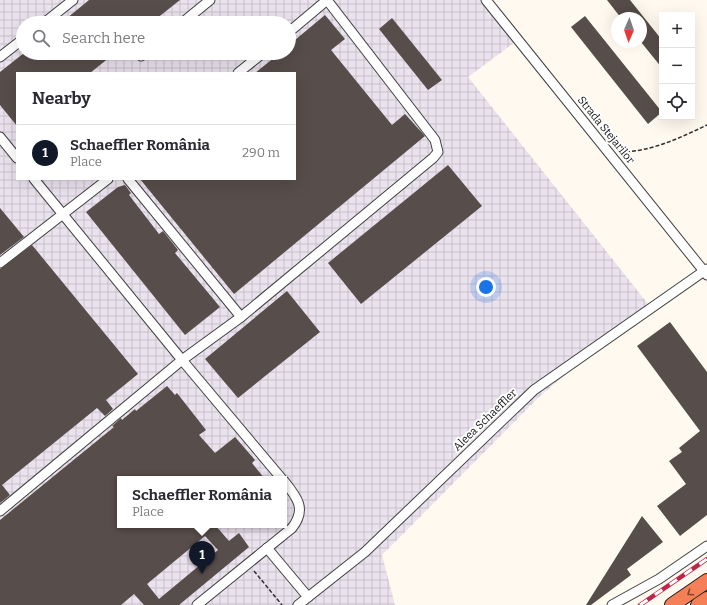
<!DOCTYPE html>
<html lang="en">
<head>
<meta charset="utf-8">
<style>
	body { margin:0; font-family:Bitter,serif; background:#f7f7f7; color:#2b2b33 }
	.controls { position:absolute; right:12px; top:12px; display:grid; overflow:hidden; border-radius:0px; box-shadow:0 4px 16px #0002 }
	.controls button { width:36px; height:36px; display:grid; place-items:center; padding:0; border:0; border-bottom:1px solid #e1e1e2; background:#fff; color:#2b2b33; font:20px sans-serif }
	.compass { position:absolute; left:611px; top:12px; width:36px; height:36px; border-radius:50%; background:#fff; box-shadow:0 4px 16px #0002; rotate:182deg }
	.you { position:absolute; left:486px; top:287px; width:14px; height:14px; margin:-10px; border:3px solid #fff; border-radius:50%; background:#1a73e8; box-shadow:0 0 0 6px #1a73e833 }
	.badge { display:grid; place-items:center; width:26px; height:26px; border-radius:50%; background:#111827; color:#fff; font-size:13px; font-weight:700 }
	.pin { position:absolute; translate:-50% -33px; filter:drop-shadow(0 1px 2px #0008) }
	.pin::after { content:''; position:absolute; top:21px; width:14px; height:12px; background:inherit; clip-path:polygon(0 0,100% 0,50% 100%) }
	.popup { position:absolute; left:117px; top:476px; width:170px; height:52px; box-sizing:border-box; display:grid; place-content:center; border-radius:0px; background:#fff; filter:drop-shadow(0 1px 3px #0005); font-size:13px; white-space:nowrap; color:#7c7c81 }
	.popup b { font-size:15px; color:#2b2b33 }
	.popup::after { content:''; position:absolute; left:50%; top:100%; margin-left:-8px; border:8px solid transparent; border-top-color:#fff }
	.list { margin:0; padding:0; list-style:none }
	h2 { display:flex; justify-content:space-between; align-items:center; height:52px; margin:0; padding:0 16px; font-size:17px }
	h2 small { font-size:13px; font-weight:400; color:#7c7c81 }
	.list li { display:grid; grid-template-columns:26px 1fr auto; gap:12px; align-items:center; box-sizing:border-box; height:56px; padding:0 16px; border-top:1px solid #e1e1e2 }
	.list b { display:block; font-size:15px; white-space:nowrap }
	.list p { margin:0; font-size:13px; white-space:nowrap; color:#7c7c81 }
	.list em { font-size:13px; font-style:normal; color:#7c7c81 }
	.icon { flex:none; width:22px; height:22px; fill:none; stroke:currentColor; stroke-width:2; stroke-linecap:round; stroke-linejoin:round }
	.map { position:relative; flex:none; width:707px; height:605px; overflow:hidden }
	.search { position:absolute; background:#fff; box-shadow:0 4px 16px #0002; left:16px; top:16px; width:280px; height:44px; display:flex; align-items:center; gap:10px; box-sizing:border-box; padding:0 14px; border-radius:22px; color:#7c7c81; font-size:15px }
	.panel { position:absolute; background:#fff; box-shadow:0 4px 16px #0002; left:16px; top:72px; width:280px; height:108px; border-radius:0px }
	.map>svg:first-child { display:block }
	.industrial { fill:url(#industrial-grid); fill-rule:evenodd }
	.building { fill:#574d4a; fill-rule:evenodd }
	.lines { fill:none; stroke-linecap:round; stroke-linejoin:round }
	.minor-casing { stroke:#414141; stroke-width:11 }
	.highway-casing { stroke:#1f1f1f; stroke-width:16 }
	.path { stroke:#303030; stroke-width:1.5; stroke-dasharray:4 2; stroke-linecap:butt }
	.minor { stroke:#fff; stroke-width:9 }
	.highway { stroke:#f58057; stroke-width:14 }
	.rail-casing { stroke:#bf254b; stroke-width:4.5 }
	.rail { stroke:#fff; stroke-width:3; stroke-dasharray:9; stroke-linecap:butt }
	.oneway { stroke:#824732 }
	.labels { text-anchor:middle; dominant-baseline:central; stroke-width:4; stroke-linejoin:round; paint-order:stroke }
	.street-label { font-size:11px; fill:#0e0e0e; stroke:#fff }
</style>
</head>
<body>
<div class="map">
<svg width="707" height="605" viewBox="0 0 707 605">
	<defs>
		<pattern id="industrial-grid" width="8" height="8" patternUnits="userSpaceOnUse"><rect width="8" height="8" fill="#eae2ed"/><path d="M0 4h8M4 0v8" fill="none" stroke="#c8c1ca"/></pattern>
	</defs>
	<rect width="100%" height="100%" fill="#fff9ef"/>
	<path class="industrial" d="M0,0H481L515,42L468,77L648,304L539,397L382,555L395,605H0ZM23,23H289V53H23ZM17,73H295V179H17ZM120,479H284V525H120Z"/>
	<g class="building">
		<path d="M89,0H180L151,23H61Z"/>
		<path d="M607,0H630L662,40V68L641,42V18H621Z"/>
		<path d="M325,15L345,39L331,50L392,125L405,114L425,136L234,294L140,179H295V73H255L280,53H289V45Z"/>
		<path d="M585,16L662,112L648,124L571,27Z"/>
		<path d="M392,18L442,80L428,90L379,29Z"/>
		<path d="M24,53H115L90,73H17V126L0,105V72Z"/>
		<path d="M448,165L482,206L361,304L328,263Z"/>
		<path d="M125,185L131,193L129,195L159,234L163,231L178,250L175,253L220,307L185,335L86,212L118,187Z"/>
		<path d="M0,208L24,237L0,255Z"/>
		<path d="M32,245L138,374L106,400L113,409L105,416L97,408L2,485L10,495L0,503V269Z"/>
		<path d="M287,291L320,332L238,398L205,359Z"/>
		<path d="M670,322L707,372V515L680,536L657,506L686,484L669,461L682,452L679,448L700,431L637,346Z"/>
		<path d="M167,386L175,395L177,393L206,430L199,435L215,453L235,437L255,460L252,463L265,479H120V525H215L229,541L239,533L249,547L179,605H144L134,594L121,605H0V520L114,427L112,426L121,418L122,420L135,409L136,411ZM205,536L218,550L159,599L147,584Z"/>
		<path d="M642,516L663,542L627,569L631,575L591,605H586Z"/>
	</g>
	<g class="lines">
		<g class="minor-casing">
			<g id="minor">
				<path d="M486,0L707,275"/>
				<path d="M44,23L73,0"/>
				<path d="M182,23L210,0"/>
				<path d="M289,32L327,0"/>
				<path d="M141,56L145,53"/>
				<path d="M0,57L23,39"/>
				<path d="M238,73L263,53"/>
				<path d="M0,137L17,158"/>
				<path d="M128,179L241,317"/>
				<path d="M0,263L108,179"/>
				<path d="M282,479L182,360L241,317L433,158L438,152L435,140L327,0"/>
				<path d="M0,511L182,360L34,179"/>
				<path d="M267,548L308,597"/>
				<path d="M197,605L292,528C307,509 297,497 284,481"/>
				<path d="M298,605L365,552L534,390L707,269"/>
				<path d="M612,605L659,579L707,546"/>
			</g>
		</g>
		<g class="highway-casing">
			<g id="highway">
				<path d="M672,605L707,581"/>
				<path d="M698,605L707,599"/>
			</g>
		</g>
		<g class="path">
			<path d="M620,152C650,152 680,138 707,125"/>
			<path d="M254,571L282,605"/>
		</g>
		<use href="#minor" class="minor"/>
		<use href="#highway" class="highway"/>
		<g class="rail-casing">
			<path id="rail" d="M640,605L707,559"/>
		</g>
		<use href="#rail" class="rail"/>
	</g>
	<defs><path id="oneway-chevron" d="M-2-3.5L2.5 0L-2 3.5" fill="none" stroke-width="1.6" stroke-linecap="round" stroke-linejoin="round"/></defs>
	<use class="oneway" href="#oneway-chevron" transform="translate(690 593) rotate(146)"/>
	<g class="labels">
		<g class="street-label">
			<text transform="translate(606 130) rotate(51)">Strada Stejarilor</text>
			<text transform="translate(485 420) rotate(-44)">Aleea Schaeffler</text>
		</g>
	</g>
</svg>
<div class="controls">
<button>+</button>
<button>−</button>
<button><svg class="icon" aria-label="locate" viewBox="0 0 24 24"><circle cx="12" cy="12" r="6"/><path d="M12 2v4M12 18v4M2 12h4M18 12h4"/></svg></button>
</div>
<svg class="compass" viewBox="-18 -18 36 36"><path d="M0-13l5 13h-10z" fill="#e53935"/><path d="M0 13l5-13h-10z" fill="#7c7c81"/></svg>
<div class="you"></div>
<div class="pin badge" style="left:202px;top:574px">1</div>
<div class="popup"><b>Schaeffler România</b>Place</div>
<div class="search"><svg class="icon" aria-label="search" viewBox="0 0 24 24"><circle cx="10" cy="10" r="6"/><path d="M15 15l6 6"/></svg>Search here</div>
<section class="panel">
<h2>Nearby<small></small></h2>
<ul class="list">
<li><span class="badge">1</span><div><b>Schaeffler România</b><p>Place</p></div><em>290 m</em></li>
</ul>
</section>
</div>
</body>
</html>
